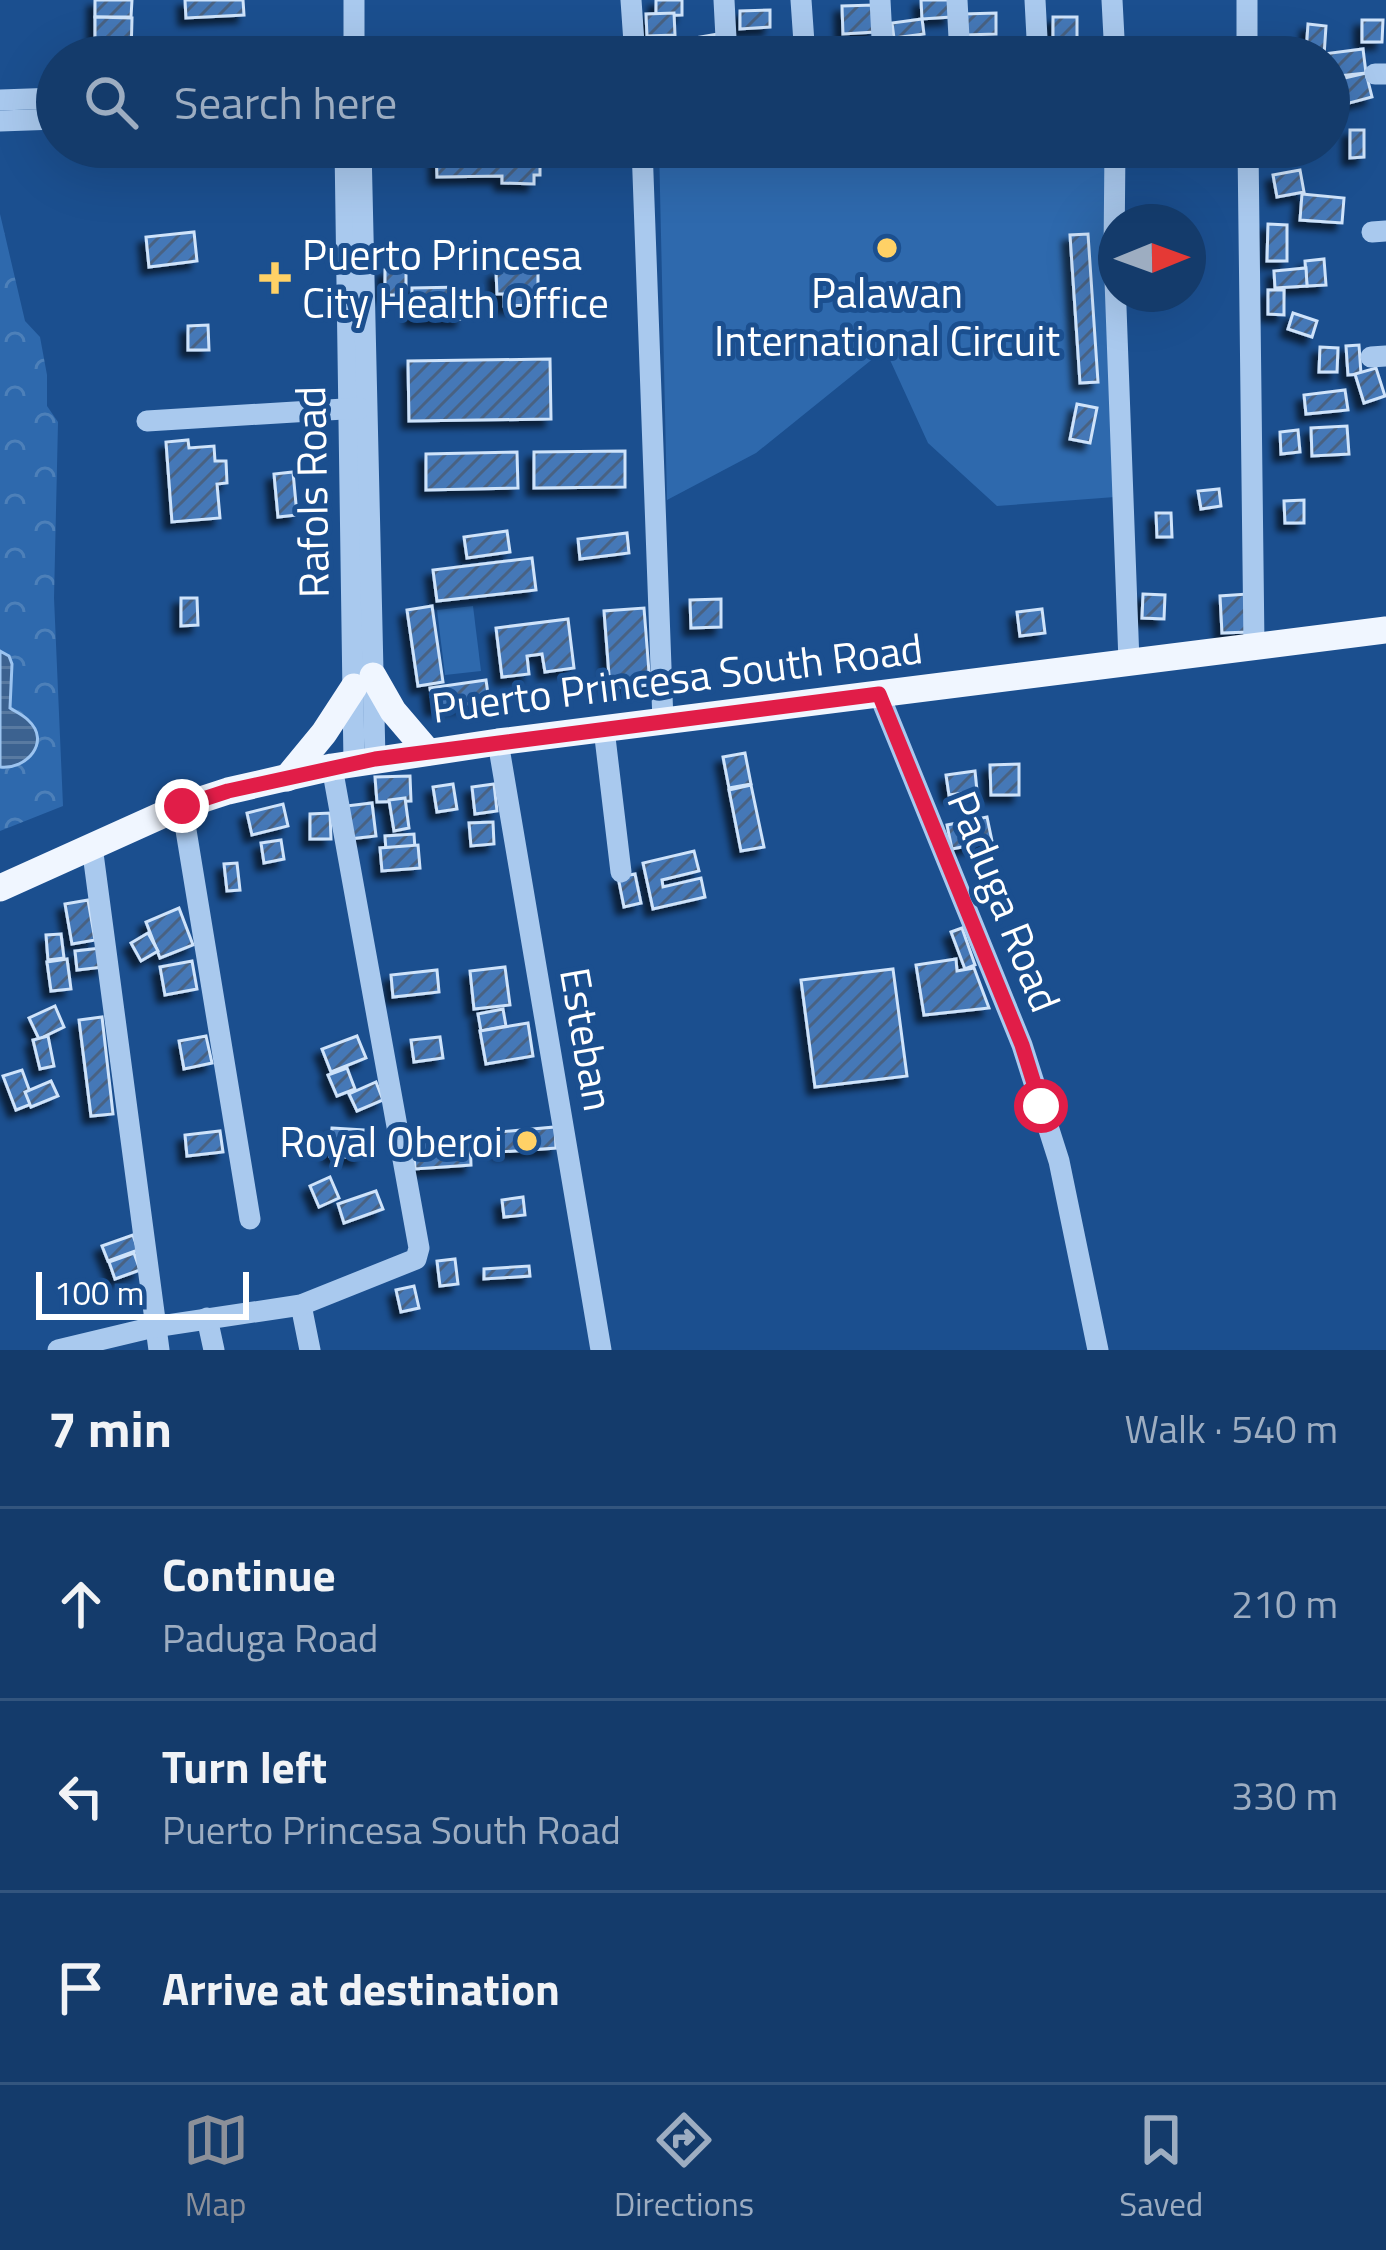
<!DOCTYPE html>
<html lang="en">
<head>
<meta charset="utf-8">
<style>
	body { margin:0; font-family:"Titillium Web",sans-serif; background:#1d4271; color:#f1f3f6 }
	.compass { position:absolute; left:1098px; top:204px; width:108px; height:108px; border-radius:50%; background:#143b6b; box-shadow:0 12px 48px #0002; rotate:89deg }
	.scale { position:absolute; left:36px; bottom:30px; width:213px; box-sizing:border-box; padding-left:12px; border:6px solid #fff; border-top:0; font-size:33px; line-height:42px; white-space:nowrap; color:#fff; -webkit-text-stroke:9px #1b4f8f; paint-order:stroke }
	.stop { position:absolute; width:36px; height:36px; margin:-27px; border:9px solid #e11d48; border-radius:50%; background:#fff }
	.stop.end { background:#e11d48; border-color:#fff; box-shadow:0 3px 12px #0008 }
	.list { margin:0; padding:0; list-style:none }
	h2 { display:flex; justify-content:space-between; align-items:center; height:156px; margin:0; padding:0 48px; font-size:51px }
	h2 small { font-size:39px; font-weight:400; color:#9dadc1 }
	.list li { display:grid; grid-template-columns:78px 1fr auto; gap:36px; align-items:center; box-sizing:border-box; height:192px; padding:0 48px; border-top:3px solid #33557e }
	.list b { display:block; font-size:45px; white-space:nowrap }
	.list p { margin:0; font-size:39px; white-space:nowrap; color:#9dadc1 }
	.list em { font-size:39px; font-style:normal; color:#9dadc1 }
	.icon { flex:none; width:66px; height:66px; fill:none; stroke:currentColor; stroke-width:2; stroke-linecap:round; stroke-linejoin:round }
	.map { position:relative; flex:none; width:1386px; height:1350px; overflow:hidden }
	.search { position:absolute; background:#143b6b; box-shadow:0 12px 48px #0002; left:36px; right:36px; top:36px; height:132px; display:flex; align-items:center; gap:30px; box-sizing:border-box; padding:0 42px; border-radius:66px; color:#9dadc1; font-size:45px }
	.sheet { height:732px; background:#143b6b }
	nav { display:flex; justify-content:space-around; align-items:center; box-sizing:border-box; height:168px; border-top:3px solid #33557e; background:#143b6b; font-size:33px; color:#9dadc1 }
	nav a { display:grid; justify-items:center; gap:6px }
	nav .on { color:#8c9099 }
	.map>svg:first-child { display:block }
	.grass { fill:#2e69ad }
	.forest { fill:url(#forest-crowns) }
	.water { fill:url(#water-rules); stroke:#9cc4f0; stroke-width:3 }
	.building { fill:url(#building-hatch); stroke:#cfe3fa; stroke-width:3; filter:url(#shadow) }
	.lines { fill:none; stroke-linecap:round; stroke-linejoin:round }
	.minor { stroke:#a9c9ee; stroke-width:21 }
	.major { stroke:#f0f6ff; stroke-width:27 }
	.route { stroke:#e11d48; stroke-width:15 }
	.poi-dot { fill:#ffd166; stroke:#1b4f8f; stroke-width:4.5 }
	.labels { text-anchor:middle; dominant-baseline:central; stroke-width:10; stroke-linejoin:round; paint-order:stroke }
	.poi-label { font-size:42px; fill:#fff; stroke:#1b4f8f; text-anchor:start }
	.street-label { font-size:42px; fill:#fff; stroke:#1b4f8f }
</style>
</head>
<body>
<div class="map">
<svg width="1386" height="1350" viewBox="0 0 1386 1350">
	<defs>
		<pattern id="forest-crowns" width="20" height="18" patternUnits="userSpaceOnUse" patternTransform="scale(3)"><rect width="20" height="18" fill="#2e69ad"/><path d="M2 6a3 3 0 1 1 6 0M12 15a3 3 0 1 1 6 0" fill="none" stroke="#4d80b9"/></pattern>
		<pattern id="water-rules" width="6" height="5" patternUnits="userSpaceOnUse" patternTransform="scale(3)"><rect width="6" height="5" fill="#3c6290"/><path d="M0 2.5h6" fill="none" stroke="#597aa1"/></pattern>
		<pattern id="building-hatch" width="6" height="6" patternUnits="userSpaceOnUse" patternTransform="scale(3)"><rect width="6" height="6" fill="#4478b7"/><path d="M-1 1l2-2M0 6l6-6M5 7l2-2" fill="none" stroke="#486282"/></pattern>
		<filter id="shadow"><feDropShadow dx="-7" dy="7" stdDeviation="3" flood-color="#0009"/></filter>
	</defs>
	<rect width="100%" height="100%" fill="#1b4f8f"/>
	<g class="grass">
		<path d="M659,147H1112L1115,497L997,506L928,443L885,349L756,453L667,500Z"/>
		<path d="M473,606L481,671L445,675L437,610Z"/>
	</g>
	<path class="forest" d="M0,214L25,321L40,337L47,375V406L58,422L54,598L63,806L0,831Z"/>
	<path class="water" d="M0,651L9,656L12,664L10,708C16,712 23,715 28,720C52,742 26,770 0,767Z"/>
	<g class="building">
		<path d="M95,0H132L131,17H95Z"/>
		<path d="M185,0H243L244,15L186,18Z"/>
		<path d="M656,0H682V15L656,16Z"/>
		<path d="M921,0H949L951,17L922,19Z"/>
		<path d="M874,5L875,32L843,34L842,6Z"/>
		<path d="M770,10V27L740,29V11Z"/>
		<path d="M674,13L675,35L647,36L646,14Z"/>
		<path d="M996,13V34L965,35L964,14Z"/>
		<path d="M95,17L132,18L131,55H95Z"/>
		<rect x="1053" y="17" width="24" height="22"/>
		<path d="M922,19L924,34L894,38L892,23Z"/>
		<path d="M1362,20H1383L1382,42H1362Z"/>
		<path d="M1308,24L1326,26L1324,56L1306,54Z"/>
		<path d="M718,34L722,56L692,57L689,39Z"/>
		<path d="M528,39L529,57H503V40Z"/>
		<path d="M1363,49L1366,73L1329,77V57L1323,54Z"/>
		<path d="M1366,73L1372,97L1342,105L1336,80Z"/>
		<path d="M1350,130H1364V157L1350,158Z"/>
		<path d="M540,147V175H534V184L502,183V176L437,177L436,148Z"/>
		<path d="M1300,170L1304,192L1277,197L1273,175Z"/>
		<path d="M1302,194L1344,198L1342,223L1300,220Z"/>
		<path d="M1268,224L1287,225V261H1267Z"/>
		<path d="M194,232L197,261L149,267L146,237Z"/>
		<path d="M1088,234L1098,382L1080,383L1070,235Z"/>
		<path d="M1324,259L1326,285L1307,286L1305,261Z"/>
		<path d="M1306,268L1307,286L1275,288L1274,271Z"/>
		<rect x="385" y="270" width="21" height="25"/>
		<path d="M496,271H538V294H532V305L504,306V294H497Z"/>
		<path d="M462,287V319H412V288Z"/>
		<path d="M1268,290H1284V315L1268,314Z"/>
		<path d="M1293,313L1317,321L1312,337L1288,329Z"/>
		<path d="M208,325L209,350H188V326Z"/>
		<path d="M1359,345L1361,374L1348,375L1346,346Z"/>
		<path d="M1320,347L1338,348L1337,372H1319Z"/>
		<path d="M550,359L551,419L409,421L408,361Z"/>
		<path d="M1376,368L1385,396L1364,403L1355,374Z"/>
		<path d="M1345,390L1348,410L1306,414L1304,395Z"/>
		<path d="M1077,404L1097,408L1090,443L1070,439Z"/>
		<path d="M1347,426L1349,454L1312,456L1311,428Z"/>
		<path d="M1298,430L1300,452L1281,454L1280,432Z"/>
		<path d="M188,440L189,448L214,446L215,461H226L227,483L217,484L220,518L172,522L166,442Z"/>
		<path d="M625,451V487L534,488V452Z"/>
		<path d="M517,452L518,488L426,490V454Z"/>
		<path d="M293,472L297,515L278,517L274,474Z"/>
		<path d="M1219,489L1221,506L1201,509L1198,491Z"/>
		<path d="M1304,500V523H1285L1284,501Z"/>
		<path d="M1156,513H1171L1172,537H1157Z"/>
		<path d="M507,531L510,552L467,558L464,537Z"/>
		<path d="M627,533L629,553L580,559L578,539Z"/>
		<path d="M532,558L536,590L437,601L433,570Z"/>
		<path d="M1143,594L1165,595L1164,619L1142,618Z"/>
		<path d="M1247,594L1249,632L1222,633L1220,596Z"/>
		<path d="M181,598H197L198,625L181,626Z"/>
		<path d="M721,599V627L691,628L690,600Z"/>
		<path d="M432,606L443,682L418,686L407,610Z"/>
		<path d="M644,608L650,685L610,688L604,611Z"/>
		<path d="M1042,609L1045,633L1020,636L1017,612Z"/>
		<path d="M568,619L574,668L545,672L542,654L527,656L529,674L502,677L496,628Z"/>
		<path d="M486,680L489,701L433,708L430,688Z"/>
		<path d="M745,753L751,784L729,788L723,757Z"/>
		<path d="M1019,764V795H991L990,765Z"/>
		<path d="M975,771L977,791L949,795L946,775Z"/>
		<path d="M410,776L411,801L377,802L375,777Z"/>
		<path d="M453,784L457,809L437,812L433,787Z"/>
		<path d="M494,784L497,811L475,814L472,787Z"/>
		<path d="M751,785L764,847L741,851L729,790Z"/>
		<path d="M405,798L409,828L394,831L389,800Z"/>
		<path d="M372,803L376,836L349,839L346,806Z"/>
		<path d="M283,804L288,826L252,835L247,813Z"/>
		<path d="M330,813L331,839H310V814Z"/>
		<path d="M987,817L992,841L952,849L947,825Z"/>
		<path d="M493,822L494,844L471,846L469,823Z"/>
		<path d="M414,834L415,849L386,851L385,836Z"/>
		<path d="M281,840L284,859L264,863L261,843Z"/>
		<path d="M418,845L420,868L382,871L380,848Z"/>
		<path d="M694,851L699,871L662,880L663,887L701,878L705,897L653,909L643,863Z"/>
		<path d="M237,863L240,890L227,891L224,864Z"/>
		<path d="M635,874L641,903L624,907L618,877Z"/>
		<path d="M88,900L95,940L72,944L65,904Z"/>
		<path d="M179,908L193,945L160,958L146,922Z"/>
		<path d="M962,928L975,965L965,969L951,932Z"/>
		<path d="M148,933L158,951L141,961L131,943Z"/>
		<path d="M61,934L64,958L48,960L46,935Z"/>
		<path d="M101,948L103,967L77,970L75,951Z"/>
		<path d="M67,959L71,989L51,991L47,962Z"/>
		<path d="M956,959L957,971L974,968L989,1008L924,1015L916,965Z"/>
		<path d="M192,961L197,989L165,995L160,967Z"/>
		<path d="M505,967L510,1005L474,1009L470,971Z"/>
		<path d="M893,969L907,1076L815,1087L801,980Z"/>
		<path d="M437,970L439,992L393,997L391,975Z"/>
		<path d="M55,1006L64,1027L39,1039L29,1018Z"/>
		<path d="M503,1009L506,1026L481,1031L478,1014Z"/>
		<path d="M102,1017L113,1114L91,1116L79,1020Z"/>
		<path d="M528,1023L533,1056L486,1064L480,1031Z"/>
		<path d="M48,1036L54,1066L40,1069L33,1040Z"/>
		<path d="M206,1036L212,1063L184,1069L179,1041Z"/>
		<path d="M357,1036L366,1058L331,1072L322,1049Z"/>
		<path d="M440,1037L443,1058L414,1062L411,1040Z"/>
		<path d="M347,1068L355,1089L337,1096L328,1075Z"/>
		<path d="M22,1070L34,1103L16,1110L3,1076Z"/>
		<path d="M51,1081L58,1096L31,1107L25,1092Z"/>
		<path d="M376,1082L383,1100L357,1111L349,1094Z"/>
		<path d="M555,1127L556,1148L500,1152L498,1132Z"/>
		<path d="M332,1128L363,1130L361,1158L330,1156Z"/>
		<path d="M220,1131L223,1152L187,1156L185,1135Z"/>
		<path d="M470,1136L471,1165L415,1169L413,1140Z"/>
		<path d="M330,1177L339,1198L319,1207L310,1186Z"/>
		<path d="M376,1191L383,1209L344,1223L338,1204Z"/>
		<path d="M523,1197L525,1215L504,1217L502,1200Z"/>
		<path d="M133,1235L138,1250L108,1261L102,1246Z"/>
		<path d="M134,1253L140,1270L115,1279L109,1262Z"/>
		<path d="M455,1259L458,1284L440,1286L437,1261Z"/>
		<path d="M529,1266L530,1276L484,1279V1269Z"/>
		<path d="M414,1286L419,1308L401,1312L396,1290Z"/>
	</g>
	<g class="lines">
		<g class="minor">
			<path d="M631,0L635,57"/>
			<path d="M724,0L727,57"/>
			<path d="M801,0L805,57"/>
			<path d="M880,0L883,57"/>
			<path d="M957,0L960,57"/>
			<path d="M1035,0L1038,57"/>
			<path d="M1112,0L1115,57"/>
			<path d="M1247,0V57"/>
			<path d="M354,57V0"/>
			<path d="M1375,74H1386"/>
			<path d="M0,100L57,98"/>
			<path d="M0,121L57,119"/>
			<path d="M345,147L354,763"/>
			<path d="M361,147L375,759"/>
			<path d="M642,147L663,722"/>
			<path d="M1115,147L1114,253L1129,662"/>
			<path d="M1248,147L1254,646"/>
			<path d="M1372,232L1386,231"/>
			<path d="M1371,357L1386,356"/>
			<path d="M147,421L360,408"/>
			<path d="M879,694L1022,1045L1059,1161L1098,1350"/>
			<path d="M604,729L621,872"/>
			<path d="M498,742L601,1350"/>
			<path d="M182,806L250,1219"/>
			<path d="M92,846L159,1350"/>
			<path d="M301,1305L310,1350"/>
			<path d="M207,1318L214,1350"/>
			<path d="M58,1350L154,1327L301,1305L416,1259L419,1248L332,767"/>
		</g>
		<g class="major">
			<path d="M373,676L393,711L428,752"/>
			<path d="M287,778L324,733L354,687"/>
			<path d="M0,888L182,806L228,791L332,767L498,742L1386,630"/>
		</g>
	</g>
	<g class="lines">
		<path class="route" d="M182,806L228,791L375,759L879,694L1022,1045L1041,1106"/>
	</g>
	<g class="poi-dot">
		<circle cx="887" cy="248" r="12"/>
		<path d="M269 260h12v12h12v12h-12v12h-12v-12h-12v-12h12z"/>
		<circle cx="527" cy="1141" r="12"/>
	</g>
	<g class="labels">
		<g class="poi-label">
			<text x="302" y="254">Puerto Princesa<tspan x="302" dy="48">City Health Office</tspan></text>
			<text x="887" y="292" text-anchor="middle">Palawan<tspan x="887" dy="48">International Circuit</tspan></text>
			<text x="503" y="1141" text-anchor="end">Royal Oberoi</text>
		</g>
		<g class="street-label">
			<text transform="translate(311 492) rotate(-91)">Rafols Road</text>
			<text transform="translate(677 677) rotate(-7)">Puerto Princesa South Road</text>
			<text transform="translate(1005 901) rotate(68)">Paduga Road</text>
			<text transform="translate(588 1039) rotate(80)">Esteban</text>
		</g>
	</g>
</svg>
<svg class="compass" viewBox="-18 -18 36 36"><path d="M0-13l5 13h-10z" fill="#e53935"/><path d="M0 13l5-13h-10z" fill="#9dadc1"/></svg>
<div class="scale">100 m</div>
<div class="stop" style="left:1041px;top:1106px"></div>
<div class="stop end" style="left:182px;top:806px"></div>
<div class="search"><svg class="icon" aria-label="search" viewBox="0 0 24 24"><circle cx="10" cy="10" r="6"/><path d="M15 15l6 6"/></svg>Search here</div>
</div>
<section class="sheet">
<h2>7 min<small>Walk · 540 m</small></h2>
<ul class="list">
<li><svg class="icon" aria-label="ahead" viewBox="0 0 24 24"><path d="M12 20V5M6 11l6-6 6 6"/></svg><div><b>Continue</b><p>Paduga Road</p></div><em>210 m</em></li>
<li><svg class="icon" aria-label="left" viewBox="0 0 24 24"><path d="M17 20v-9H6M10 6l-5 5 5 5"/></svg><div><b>Turn left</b><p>Puerto Princesa South Road</p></div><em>330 m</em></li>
<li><svg class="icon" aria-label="arrive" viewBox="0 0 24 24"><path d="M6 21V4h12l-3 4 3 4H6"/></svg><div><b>Arrive at destination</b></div></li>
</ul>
</section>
<nav>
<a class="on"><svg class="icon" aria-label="map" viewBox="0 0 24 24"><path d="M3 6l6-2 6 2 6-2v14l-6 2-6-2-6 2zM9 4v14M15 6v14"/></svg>Map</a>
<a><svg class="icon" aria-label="directions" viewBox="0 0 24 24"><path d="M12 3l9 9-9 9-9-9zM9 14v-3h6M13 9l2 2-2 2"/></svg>Directions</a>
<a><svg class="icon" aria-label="saved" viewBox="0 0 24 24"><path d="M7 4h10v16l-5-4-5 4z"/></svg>Saved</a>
</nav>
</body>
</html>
